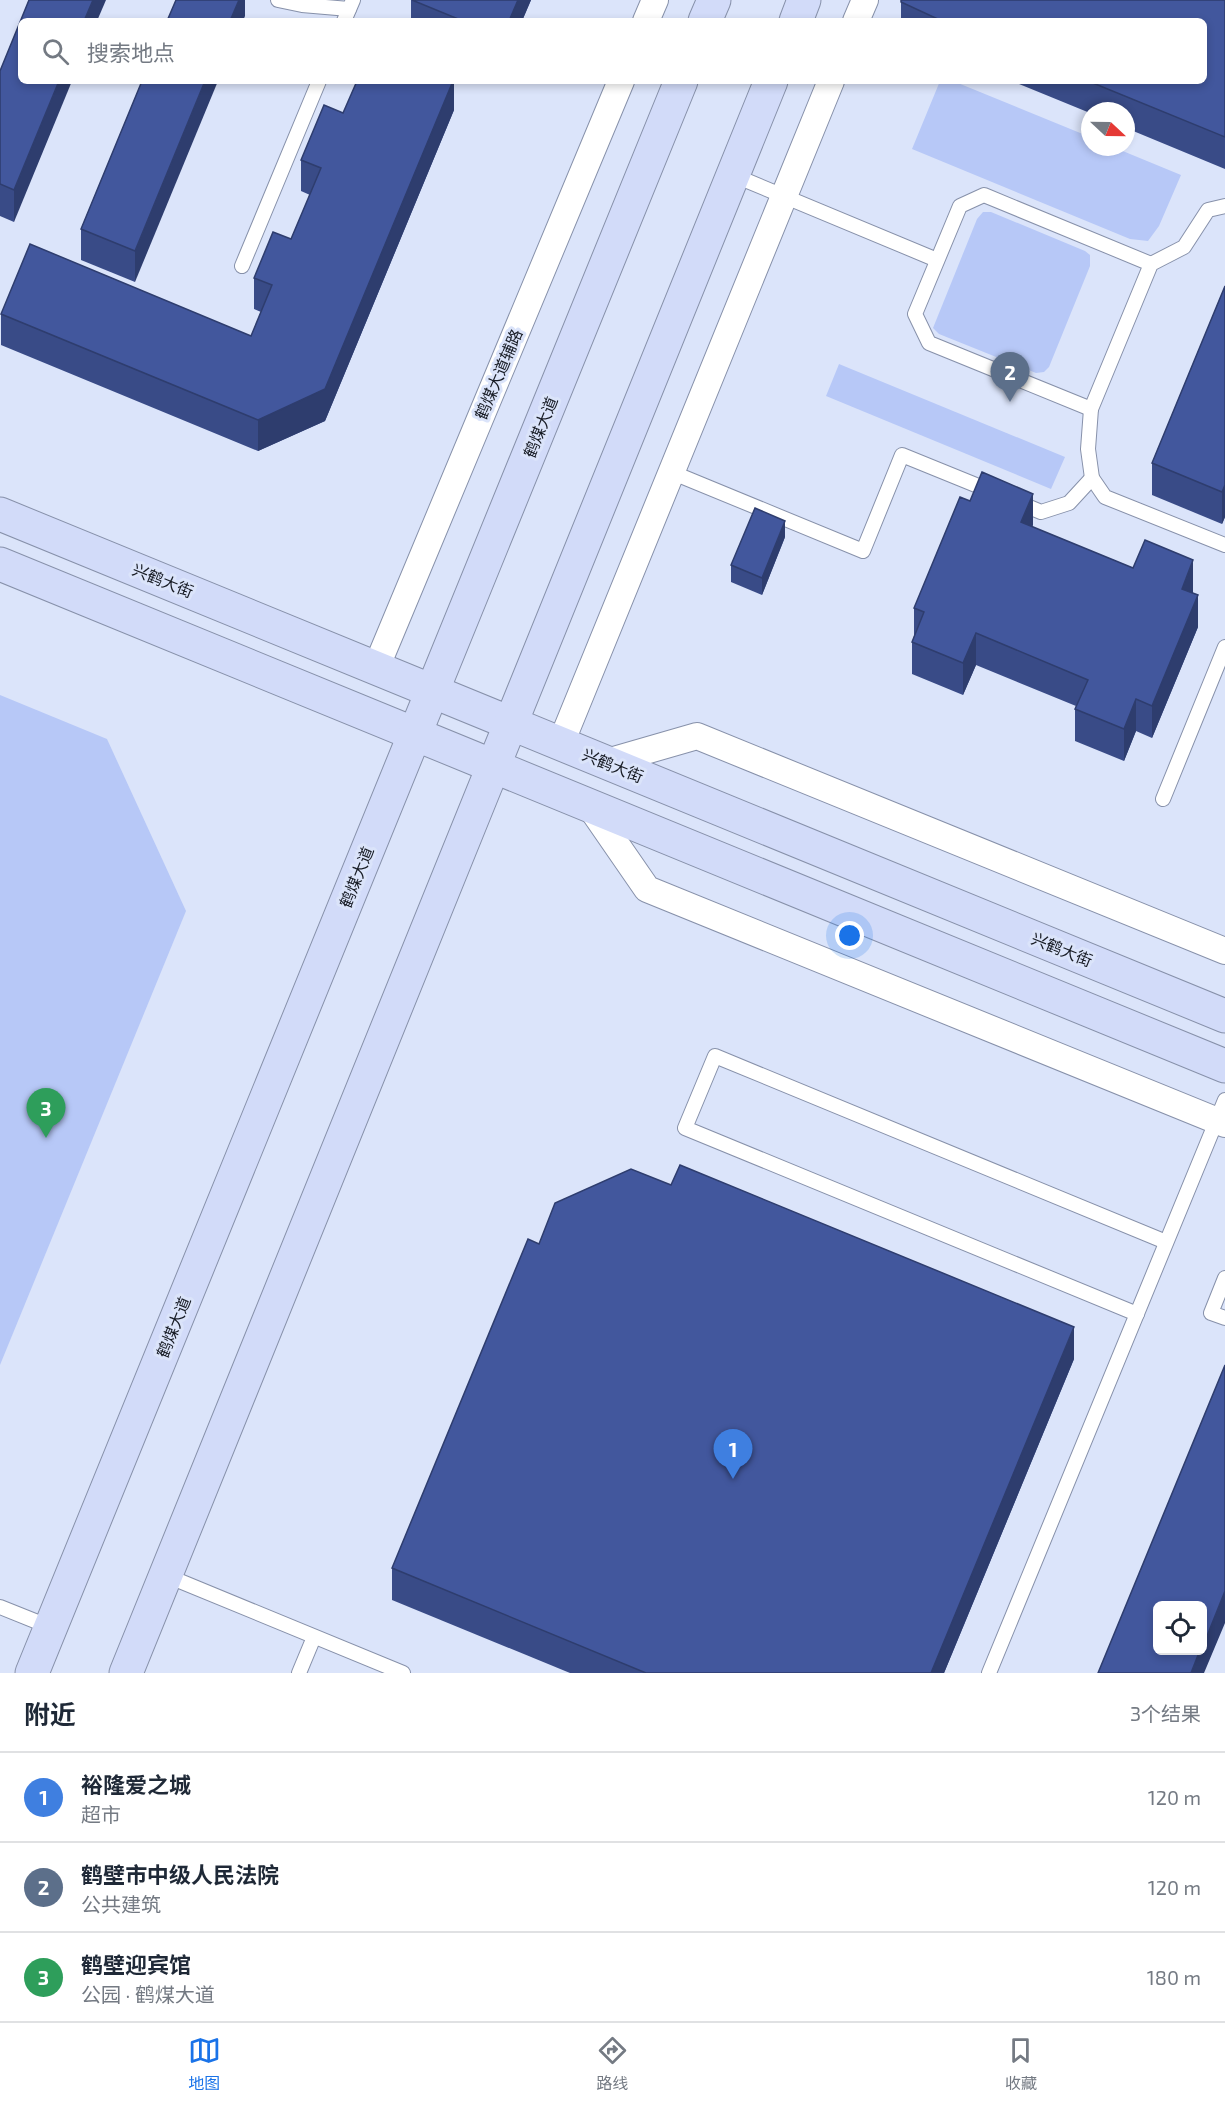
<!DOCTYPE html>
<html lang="zh">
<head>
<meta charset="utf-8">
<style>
	body { margin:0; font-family:"Exo 2","Noto Sans SC",sans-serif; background:#f2f2f3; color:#1f2937 }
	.controls { position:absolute; right:18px; bottom:18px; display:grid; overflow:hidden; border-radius:9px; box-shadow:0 3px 9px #0003 }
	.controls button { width:54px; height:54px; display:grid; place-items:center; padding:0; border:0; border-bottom:2px solid #e0e1e3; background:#fff; color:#1f2937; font:30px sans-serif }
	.compass { position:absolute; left:1081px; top:102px; width:54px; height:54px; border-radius:50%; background:#fff; box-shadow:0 3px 9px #0003; rotate:112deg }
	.you { position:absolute; left:850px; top:936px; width:21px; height:21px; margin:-15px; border:4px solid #fff; border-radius:50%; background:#1a73e8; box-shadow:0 0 0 9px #1a73e833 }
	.badge { display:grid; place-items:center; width:39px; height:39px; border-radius:50%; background:#1a73e8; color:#fff; font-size:20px; font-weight:700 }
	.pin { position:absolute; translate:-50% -50px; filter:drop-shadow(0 2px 3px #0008) }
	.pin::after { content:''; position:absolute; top:32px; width:21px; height:18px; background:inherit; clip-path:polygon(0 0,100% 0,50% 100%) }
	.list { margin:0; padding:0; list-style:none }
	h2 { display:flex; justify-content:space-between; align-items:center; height:78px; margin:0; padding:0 24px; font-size:26px }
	h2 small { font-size:20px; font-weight:400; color:#747a83 }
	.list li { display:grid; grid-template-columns:39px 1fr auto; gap:18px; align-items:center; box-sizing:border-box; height:90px; padding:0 24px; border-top:2px solid #e0e1e3 }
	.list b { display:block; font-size:22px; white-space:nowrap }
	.list p { margin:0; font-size:20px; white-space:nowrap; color:#747a83 }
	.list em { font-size:20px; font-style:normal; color:#747a83 }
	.icon { flex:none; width:33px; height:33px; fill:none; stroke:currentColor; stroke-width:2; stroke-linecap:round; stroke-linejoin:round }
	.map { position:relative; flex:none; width:1225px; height:1673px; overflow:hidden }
	.search { position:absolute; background:#fff; box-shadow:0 3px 9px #0003; left:18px; right:18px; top:18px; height:66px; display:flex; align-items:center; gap:15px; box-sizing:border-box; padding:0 21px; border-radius:9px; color:#747a83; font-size:22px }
	.sheet { height:348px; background:#fff }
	nav { display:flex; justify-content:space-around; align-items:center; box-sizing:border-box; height:84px; border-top:2px solid #e0e1e3; background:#fff; font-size:16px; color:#747a83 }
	nav a { display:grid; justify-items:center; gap:3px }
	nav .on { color:#1a73e8 }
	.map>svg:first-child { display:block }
	.green { fill:#b7c8f7 }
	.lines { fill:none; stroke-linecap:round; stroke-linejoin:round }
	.service-casing { stroke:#8791aa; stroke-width:16 }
	.minor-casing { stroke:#8791aa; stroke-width:28 }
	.secondary-casing { stroke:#8791aa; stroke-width:35 }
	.service { stroke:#fff; stroke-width:14 }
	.minor { stroke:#fff; stroke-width:26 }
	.secondary { stroke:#d2dbf9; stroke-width:33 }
	.wall { fill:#394b87 }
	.shaded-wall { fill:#2e3d6e }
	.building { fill:#42579d; stroke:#2e3d6e; stroke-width:1.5 }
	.labels { text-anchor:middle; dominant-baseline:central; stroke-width:6; stroke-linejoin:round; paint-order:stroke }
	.street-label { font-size:16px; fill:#171b24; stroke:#dbe4fa }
</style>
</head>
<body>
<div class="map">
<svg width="1225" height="1673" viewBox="0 0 1225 1673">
	<rect width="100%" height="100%" fill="#dbe4fa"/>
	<g class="green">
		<path d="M940,81H953L1090,137V147H1113L1181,175L1159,226L1148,241L1130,239L912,149Z"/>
		<path d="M983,212H991L1085,251L1090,255V266L1049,367L1044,372L1036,373L939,334L933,328L977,219Z"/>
		<path d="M839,364L1065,457L1051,489L826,396Z"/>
		<path d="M0,695L107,739L186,911L0,1365Z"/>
	</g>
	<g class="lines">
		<g class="service-casing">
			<g id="service">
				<path d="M278,0L302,5L349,9"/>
				<path d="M344,21L353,0"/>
				<path d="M733,175L937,260"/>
				<path d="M1151,264L984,195L960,206L915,314L929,343L1091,409L1151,264L1184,247L1208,210L1225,206"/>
				<path d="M242,266L319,81"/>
				<path d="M1091,409L1088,449L1092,478L1105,497L1225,545"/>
				<path d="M671,472L863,551L902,455L993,492"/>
				<path d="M1017,502L1041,512L1069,503L1092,478"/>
				<path d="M1163,799L1225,647"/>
				<path d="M1225,1278L1211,1313L1225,1318"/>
				<path d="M1137,1314L685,1128L715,1056L1166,1242"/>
				<path d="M165,1575L403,1673"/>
				<path d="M0,1607L50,1627"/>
				<path d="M299,1673L314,1637"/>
				<path d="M989,1673L1225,1100"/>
			</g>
		</g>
		<g class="minor-casing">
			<g id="minor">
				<path d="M646,21L655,0"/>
				<path d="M856,21L865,0"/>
				<path d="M376,668L621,81"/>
				<path d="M561,743L831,81"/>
				<path d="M607,762L697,736L1225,951"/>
				<path d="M589,805L647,889L1225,1124"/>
			</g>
		</g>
		<g class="secondary-casing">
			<g id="secondary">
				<path d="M705,21L714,0"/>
				<path d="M796,21L804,0"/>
				<path d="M0,514L1225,1016"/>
				<path d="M0,564L1225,1066"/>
				<path d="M32,1673L681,81"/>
				<path d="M126,1673L771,81"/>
			</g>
		</g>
		<use href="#service" class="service"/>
		<use href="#minor" class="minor"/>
		<use href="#secondary" class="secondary"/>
	</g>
	<g class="wall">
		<path d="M29,0L14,222L0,216V71Z"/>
		<path d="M411,0H531L522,21H411Z"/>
		<path d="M1225,0V169L1126,128V111H1090V113L1012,81H1204V21H901V2Z"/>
		<path d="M142,81L135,282L81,260V229Z"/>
		<path d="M454,81V110L325,421L258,451L1,345V314L251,336L261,312L254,309V278L291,239L310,195L301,191V160L343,113Z"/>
		<path d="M1225,286V517L1222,524L1152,495V463Z"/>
		<path d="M1033,525L1032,527L1133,568L1193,591V593L1198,627L1152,738L1136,731L1124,761L1075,741V709L1076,706L976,665L963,695L912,674V642L914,636V608Z"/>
		<path d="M785,537L762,595L731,582V565Z"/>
		<path d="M539,1244L1074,1359L944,1673H570L392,1600V1568Z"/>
	</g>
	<g class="shaded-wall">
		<path d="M93,0H106L97,21H84Z"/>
		<path d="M239,0H245V16L243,21H230Z"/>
		<path d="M518,0H531L522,21H509Z"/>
		<path d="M59,81H72L14,222V190Z"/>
		<path d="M205,81H218L135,282V251Z"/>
		<path d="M453,81H454V110L325,421L258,451V420Z"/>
		<path d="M1225,485V517L1222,524V492Z"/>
		<path d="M1033,494V525L1021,554V522Z"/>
		<path d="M785,521V537L762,595V578Z"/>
		<path d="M1193,560V591L1182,620V589Z"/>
		<path d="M1198,595V627L1152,738V706Z"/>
		<path d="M976,633V665L963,695V663Z"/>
		<path d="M1136,699V731L1124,761V729Z"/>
		<path d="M1074,1327V1359L944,1673H931Z"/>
		<path d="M1225,1591V1623L1204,1673H1191L1200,1650H1203V1646Z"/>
	</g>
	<g class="building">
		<path d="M29,0H93L84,21H21V81H59L14,190L0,184V71Z"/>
		<path d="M176,0H239L230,21H167Z"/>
		<path d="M412,0H518L509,21H463Z"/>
		<path d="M901,0H1225V137L1088,81H1204V21H942L901,2Z"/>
		<path d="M142,81H205L135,251L81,229Z"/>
		<path d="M357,81H453L325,389L258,420L1,314L30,244L251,336L272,285L254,278L273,232L291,239L321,168L301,160L324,105L343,113Z"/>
		<path d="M1225,286V485L1222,492L1152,463Z"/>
		<path d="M982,472L1033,494L1021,522L1133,568L1145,540L1193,560L1182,589L1198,595L1152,706L1136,699L1124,729L1075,709L1088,680L976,633L963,663L912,642L924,612L914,608L960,497L970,501Z"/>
		<path d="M755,508L785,521L762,578L731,565Z"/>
		<path d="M680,1165L1074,1327L931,1673H646L392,1568L528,1239L539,1244L555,1203L631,1169L671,1185Z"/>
		<path d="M1225,1365V1591L1203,1646V1605H1158V1650H1200L1191,1673H1098Z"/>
	</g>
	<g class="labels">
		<g class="street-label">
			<text transform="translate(498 374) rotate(-67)">鹤煤大道辅路</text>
			<text transform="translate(540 427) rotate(-68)">鹤煤大道</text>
			<text transform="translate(163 580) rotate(22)">兴鹤大街</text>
			<text transform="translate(613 765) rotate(22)">兴鹤大街</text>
			<text transform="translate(356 877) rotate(-68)">鹤煤大道</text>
			<text transform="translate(1062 949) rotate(22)">兴鹤大街</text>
			<text transform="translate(173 1327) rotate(-68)">鹤煤大道</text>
		</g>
	</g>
</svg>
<div class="controls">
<button><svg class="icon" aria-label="locate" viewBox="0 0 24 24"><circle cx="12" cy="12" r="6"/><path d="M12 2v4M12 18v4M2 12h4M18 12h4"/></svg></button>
</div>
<svg class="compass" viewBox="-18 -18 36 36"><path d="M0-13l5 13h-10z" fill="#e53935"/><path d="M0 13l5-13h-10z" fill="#747a83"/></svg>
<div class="you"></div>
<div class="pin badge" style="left:733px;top:1479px;background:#3f7fe0">1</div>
<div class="pin badge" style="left:1010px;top:402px;background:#5c6f8a">2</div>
<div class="pin badge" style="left:46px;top:1138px;background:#2e9e5b">3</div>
<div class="search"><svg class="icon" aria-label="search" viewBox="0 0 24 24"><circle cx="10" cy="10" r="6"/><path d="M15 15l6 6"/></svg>搜索地点</div>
</div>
<section class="sheet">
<h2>附近<small>3个结果</small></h2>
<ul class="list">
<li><span class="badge" style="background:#3f7fe0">1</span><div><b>裕隆爱之城</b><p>超市</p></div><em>120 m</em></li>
<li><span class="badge" style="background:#5c6f8a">2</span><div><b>鹤壁市中级人民法院</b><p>公共建筑</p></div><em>120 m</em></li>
<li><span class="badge" style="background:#2e9e5b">3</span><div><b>鹤壁迎宾馆</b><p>公园 · 鹤煤大道</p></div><em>180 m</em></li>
</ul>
</section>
<nav>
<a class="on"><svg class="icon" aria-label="map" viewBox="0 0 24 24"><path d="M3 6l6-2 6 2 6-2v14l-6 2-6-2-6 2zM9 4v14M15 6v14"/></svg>地图</a>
<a><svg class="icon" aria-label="directions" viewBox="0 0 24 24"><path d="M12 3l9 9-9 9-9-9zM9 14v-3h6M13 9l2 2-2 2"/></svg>路线</a>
<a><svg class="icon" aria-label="saved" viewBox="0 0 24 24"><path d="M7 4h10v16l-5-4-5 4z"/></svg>收藏</a>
</nav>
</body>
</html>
